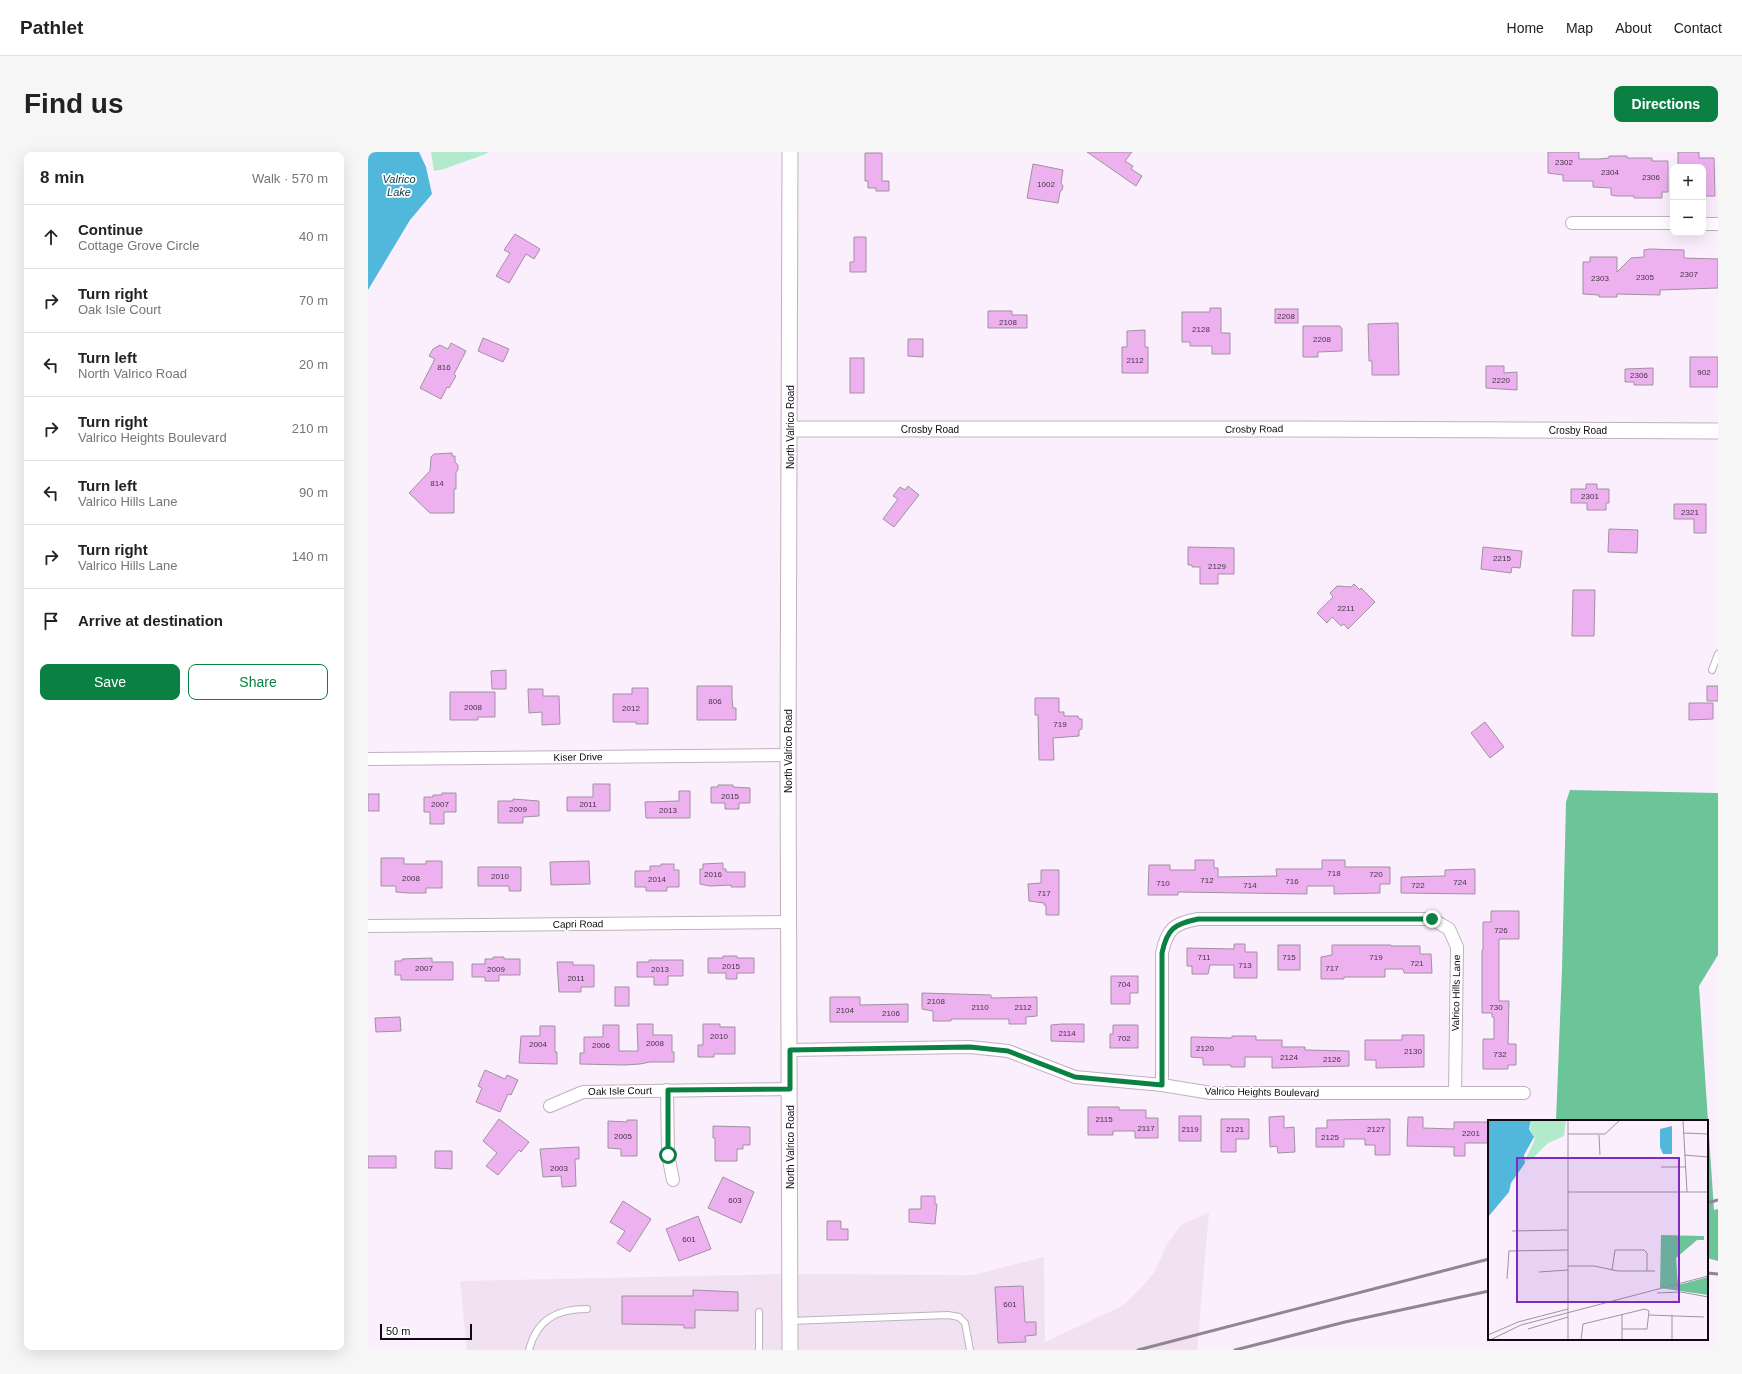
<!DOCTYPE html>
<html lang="en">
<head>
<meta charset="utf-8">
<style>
	body { margin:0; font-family:Arial,sans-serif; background:#f6f6f6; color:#222 }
	.controls { position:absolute; right:12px; top:12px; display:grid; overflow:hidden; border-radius:8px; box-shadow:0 4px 16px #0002 }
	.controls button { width:36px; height:36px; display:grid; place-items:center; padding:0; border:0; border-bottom:1px solid #e0e0e0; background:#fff; color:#222; font:20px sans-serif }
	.scale { position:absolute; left:12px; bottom:10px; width:92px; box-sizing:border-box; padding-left:4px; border:2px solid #0e0a0f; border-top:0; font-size:11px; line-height:14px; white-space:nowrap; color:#0e0a0f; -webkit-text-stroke:3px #fff; paint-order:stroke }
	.stop { position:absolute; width:12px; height:12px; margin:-9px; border:3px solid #0b8043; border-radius:50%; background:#fff }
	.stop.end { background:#0b8043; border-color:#fff; box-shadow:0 1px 4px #0008 }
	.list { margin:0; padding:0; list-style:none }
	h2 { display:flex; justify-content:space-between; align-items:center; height:52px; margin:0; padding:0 16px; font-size:17px }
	h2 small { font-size:13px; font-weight:400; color:#767676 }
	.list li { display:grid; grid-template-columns:26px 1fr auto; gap:12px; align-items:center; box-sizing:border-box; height:64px; padding:0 16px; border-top:1px solid #e0e0e0 }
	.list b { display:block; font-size:15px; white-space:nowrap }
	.list p { margin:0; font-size:13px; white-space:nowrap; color:#767676 }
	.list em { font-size:13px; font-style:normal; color:#767676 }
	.actions { display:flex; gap:8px; padding:12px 16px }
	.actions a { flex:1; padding:9px 0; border:1px solid #0b8043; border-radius:8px; text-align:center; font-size:14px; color:#0b8043 }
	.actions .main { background:#0b8043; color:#fff }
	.icon { flex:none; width:22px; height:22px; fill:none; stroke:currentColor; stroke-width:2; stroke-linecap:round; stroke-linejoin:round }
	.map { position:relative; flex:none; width:1350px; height:1198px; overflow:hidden; border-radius:8px }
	header { display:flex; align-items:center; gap:24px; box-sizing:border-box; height:56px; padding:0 20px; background:#fff; border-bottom:1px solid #e0e0e0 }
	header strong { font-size:19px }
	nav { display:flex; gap:22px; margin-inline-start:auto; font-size:14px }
	.intro { display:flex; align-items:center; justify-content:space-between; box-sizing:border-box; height:96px; padding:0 24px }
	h1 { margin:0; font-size:28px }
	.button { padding:10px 18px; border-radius:8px; background:#0b8043; color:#fff; font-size:14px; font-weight:700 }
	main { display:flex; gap:24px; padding:0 24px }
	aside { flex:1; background:#fff; border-radius:8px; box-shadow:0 4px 16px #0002 }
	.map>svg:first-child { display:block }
	.built { fill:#f2e0f3 }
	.green { fill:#b1ebcc }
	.forest { fill:#6cc499 }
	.water { fill:#51b7db }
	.building { fill:#edb1ef; stroke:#9f929f }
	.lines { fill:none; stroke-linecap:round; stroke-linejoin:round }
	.service-casing { stroke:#bfb2bf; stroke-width:8 }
	.minor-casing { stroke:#bfb2bf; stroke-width:14 }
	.tertiary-casing { stroke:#bfb2bf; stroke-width:17 }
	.service { stroke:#fff; stroke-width:6 }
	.minor { stroke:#fff; stroke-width:12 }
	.tertiary { stroke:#fff; stroke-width:15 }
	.rail { stroke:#8f8690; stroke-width:3 }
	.route { stroke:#0b8043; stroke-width:5 }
	.labels { text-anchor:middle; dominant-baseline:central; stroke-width:3.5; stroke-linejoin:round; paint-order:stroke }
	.number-label { font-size:8px; fill:#463447 }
	.street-label { font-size:10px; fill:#0e0a0f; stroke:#fff }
	.water-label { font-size:11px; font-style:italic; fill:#083847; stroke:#fff }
	.inset-road { fill:none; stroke:#9d939e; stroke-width:1 }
	.view { fill:#7b2cbf; fill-opacity:0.15; stroke:#7b2cbf; stroke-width:2 }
	.inset-edge { fill:none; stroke:#0e0a0f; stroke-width:2 }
</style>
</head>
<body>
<header>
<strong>Pathlet</strong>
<nav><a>Home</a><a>Map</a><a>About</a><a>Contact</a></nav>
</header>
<div class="intro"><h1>Find us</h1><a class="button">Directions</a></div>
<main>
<aside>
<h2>8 min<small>Walk · 570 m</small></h2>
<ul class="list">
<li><svg class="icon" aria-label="ahead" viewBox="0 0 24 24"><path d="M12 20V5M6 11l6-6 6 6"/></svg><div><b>Continue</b><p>Cottage Grove Circle</p></div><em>40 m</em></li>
<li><svg class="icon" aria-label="right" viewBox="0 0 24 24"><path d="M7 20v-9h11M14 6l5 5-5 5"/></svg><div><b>Turn right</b><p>Oak Isle Court</p></div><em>70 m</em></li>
<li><svg class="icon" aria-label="left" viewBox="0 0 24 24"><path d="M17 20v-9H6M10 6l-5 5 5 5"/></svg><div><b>Turn left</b><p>North Valrico Road</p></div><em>20 m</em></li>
<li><svg class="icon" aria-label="right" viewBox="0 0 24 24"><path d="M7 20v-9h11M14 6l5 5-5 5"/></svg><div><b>Turn right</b><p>Valrico Heights Boulevard</p></div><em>210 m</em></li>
<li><svg class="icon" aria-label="left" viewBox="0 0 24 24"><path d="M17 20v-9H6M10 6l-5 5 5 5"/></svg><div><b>Turn left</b><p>Valrico Hills Lane</p></div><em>90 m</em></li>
<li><svg class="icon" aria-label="right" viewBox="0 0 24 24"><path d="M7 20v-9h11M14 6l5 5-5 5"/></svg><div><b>Turn right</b><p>Valrico Hills Lane</p></div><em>140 m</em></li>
<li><svg class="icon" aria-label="arrive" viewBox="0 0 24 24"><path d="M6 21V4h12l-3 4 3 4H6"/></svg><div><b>Arrive at destination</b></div></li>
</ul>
<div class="actions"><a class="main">Save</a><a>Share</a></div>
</aside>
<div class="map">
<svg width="1350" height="1198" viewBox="0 0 1350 1198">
	<rect width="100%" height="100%" fill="#fceffd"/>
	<g class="built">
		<path d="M841,1060L829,1198H429L428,1122L605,1123L676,1105L677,1190L754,1154L771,1138L786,1121L799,1092L813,1073Z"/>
		<path d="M416,1122V1198H99L92,1129Z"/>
	</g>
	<path class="green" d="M63,0H120L118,2L76,17L66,19Z"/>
	<path class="forest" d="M1202,638L1350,641V803L1331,834L1346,1058L1350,1057V1109L1339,1106V969H1188L1194,817L1198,650Z"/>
	<path class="water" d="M0,0H51L58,15L64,42L42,68L0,138Z"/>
	<g class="building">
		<path d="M719,0H764L757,9L765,14L763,17L774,24L768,34Z"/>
		<path d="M1180,0H1211V7H1231L1241,6V4H1259V6H1284V9H1300V40H1294V46H1266V44H1248L1243,43V36L1225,35V29H1195V23L1180,21Z"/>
		<path d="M1310,0H1331V6H1346L1347,44H1335V15H1310Z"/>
		<path d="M497,1H514V29H521V39H508V36H500V29H497Z"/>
		<path d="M665,12L695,18L693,31L695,34L694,38L692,40L690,51L659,46Z"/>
		<path d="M147,82L172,97L166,107L158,102L141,131L128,124L142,101L136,98Z"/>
		<path d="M486,85H498V120H482V110H486Z"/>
		<path d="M1281,97L1316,98V106L1350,107V136L1292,138V143L1249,142V145H1231V143L1215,142V110H1222V105H1249V120L1263,106L1276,105V98Z"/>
		<path d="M842,156H853V181H862V202H844V194H822V190H814V160H842Z"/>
		<rect x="907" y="157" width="23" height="14"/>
		<path d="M620,159H644V163H659V176H620Z"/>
		<path d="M1030,171L1031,223H1004V209H1001L1000,172Z"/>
		<path d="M935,174H972L974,177V199L950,200V205H935Z"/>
		<path d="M777,178V195H780V221H754V195H759V179Z"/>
		<path d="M115,186L141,197L135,210L110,199Z"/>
		<path d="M540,187H555V205L540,204Z"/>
		<path d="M83,191L98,199L86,222L88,224L81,236L79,235L73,247L52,236L67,207L61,204L65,197L72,193L80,197Z"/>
		<rect x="1322" y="205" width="28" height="30"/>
		<rect x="482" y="206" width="14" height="35"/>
		<path d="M1118,214H1136V221L1149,220V238L1118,236Z"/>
		<path d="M1285,216V233H1266V230H1257V217Z"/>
		<path d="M84,301V304H87V310L90,313V318L88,320V337H86V361H62L41,341L62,319L63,305L66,302Z"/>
		<path d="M1218,332H1229V337H1241V351H1238V358H1219V351H1203V337H1218Z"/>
		<path d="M540,334L551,343L526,375L515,367L530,347L525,344L532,335L537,338Z"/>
		<path d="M1306,352H1338V381H1326V367H1306Z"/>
		<path d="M1241,377L1270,378L1269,401L1240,400Z"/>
		<path d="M820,395L866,396V422H850V432H832V415H824V413H820Z"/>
		<path d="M1115,395L1154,399L1152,416L1144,415L1143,421L1113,417Z"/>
		<path d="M986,432L992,438L993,436L1007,450L980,477L976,472L973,474L964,465L959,471L949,461L965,445L962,441L969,434L983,435Z"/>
		<path d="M1205,438H1227L1226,484H1204Z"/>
		<path d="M138,518V537H124L123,519Z"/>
		<path d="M329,534H364V547L365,556H368V568H329Z"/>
		<rect x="1339" y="534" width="11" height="15"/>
		<path d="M264,536H280V572H268V570H245V542H264Z"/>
		<path d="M160,537H175V544H191L192,572L174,573V560L161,561Z"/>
		<path d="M82,540H127V565H110V568H82Z"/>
		<path d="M667,546H691V560H696V564H710L711,567H714V577L711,578V584L685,586L686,608H671L670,563H667Z"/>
		<path d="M1321,551H1345V567L1321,568Z"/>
		<path d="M1117,570L1136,595L1122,606L1103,581Z"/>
		<path d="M225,632H242V659H199V645H225Z"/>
		<path d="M350,633H365V635L382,636V651H371V657H357V651H343V635H350Z"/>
		<path d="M311,639H322V666H278L277,650L311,649Z"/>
		<path d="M74,641H88V660H76V672H62V660H56V645H65V643H74Z"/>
		<rect x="0" y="642" width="11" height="17"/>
		<path d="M145,647L171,649V664L155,665V671H130V649H145Z"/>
		<path d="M13,706H36V712H58V709H74V736H58V741H40L28,740V734H13Z"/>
		<path d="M827,708H846V716H850V725L909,724L908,717H954V708H977V715H1022V732H1012V741L966,742V734H939V742L810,740V743H780L781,713H802V718H827Z"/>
		<path d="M221,709L222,732L183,733L182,710Z"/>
		<path d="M355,711V717H358V720H377V735H363V733L342,734L332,732V717H335V712Z"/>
		<path d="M293,712H306V718H311V735H299V739H278V735H267V719H282V714H293Z"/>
		<path d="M110,715H153V739H141V734H110Z"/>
		<path d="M1107,717V742L1033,741V725L1077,724V718Z"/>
		<path d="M673,718H691V763H678V753H676V751L661,749L660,732L673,731Z"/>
		<path d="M1123,759H1151V787H1131V849H1141L1140,892H1148V913H1140V917H1115V887H1126V865H1124V861H1114V798H1115V770H1123Z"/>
		<path d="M866,792H877V800H889V826H866V813H842L840,822H824V814H819V796L866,797Z"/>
		<rect x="910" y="793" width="22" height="25"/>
		<path d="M964,793H1023V794H1052V802H1063L1064,821H1036L1035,817H1017V825H976V827H953V805L964,803Z"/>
		<path d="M355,804H369V806H386V821H369V827H358V821H340V806H355Z"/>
		<path d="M125,805H136V807H152V823H131V829H117V825H104V812H117V807H125Z"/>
		<path d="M64,806V810H85V828H33V823H27V809H34V807Z"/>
		<path d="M281,808H315V824H300V833H286V825H269V810H281Z"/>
		<path d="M189,810H205V813H226V835H213V840H191Z"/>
		<path d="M743,824H770V841H762V852H743Z"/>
		<rect x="247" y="835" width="14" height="19"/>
		<path d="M554,841L623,843V846L669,845V864L658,865V872H641V867H583V869H565V859L554,857Z"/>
		<path d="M462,845H492V853L540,852V870H462Z"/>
		<path d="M32,865L33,879L8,880L7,866Z"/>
		<path d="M269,872H285V883H304V900H306V910H282L272,912L256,913L212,912V901H216V885H235V873H251V899H270Z"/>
		<path d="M335,872H352V875H367V902H346V905H330V893H335Z"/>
		<path d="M694,872H716V890L683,889V873Z"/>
		<path d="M745,873H770V896H742V882H745Z"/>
		<path d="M172,874H187V900H189V912L151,911L153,884H172Z"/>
		<path d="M1034,883H1056V915L1008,916V908H997V888H1034Z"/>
		<path d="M864,884H888V888H914V895H937V898L981,899V914L904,916V905H877V915H863V913H835V906L823,905V885L864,886Z"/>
		<path d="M117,918L137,927L139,923L150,928L143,943L140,942L132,960L108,950L114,936L110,934Z"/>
		<path d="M720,955H751V958H778V966H790V986H767V979H745V983H720Z"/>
		<rect x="811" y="964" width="22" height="25"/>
		<path d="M916,964V976L926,975L927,1000L910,1001L909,994L902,995L901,965Z"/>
		<path d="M1040,965H1055V976L1086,977V970H1120V991H1097V1004H1086V995L1039,994Z"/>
		<path d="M131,967L161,990L153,1000L151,998L130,1023L118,1014L129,1001L115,989Z"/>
		<path d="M853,967H881V987H868V1000H853Z"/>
		<path d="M1022,967V1003H1007V993H997V987H976V995H948V976H959V968Z"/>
		<path d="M259,968H269V1004H253V997L240,996V969L259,970Z"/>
		<path d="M345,974L382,975V993H375V997H369V1009H347V986H345Z"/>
		<path d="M211,995V1007H207L208,1034L194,1035L193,1024L175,1025L172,997Z"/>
		<path d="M67,999H84V1017L67,1016Z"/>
		<rect x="0" y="1004" width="28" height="12"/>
		<path d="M355,1025L386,1040L373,1071L340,1056Z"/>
		<path d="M553,1044H567V1052H569L567,1072L541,1070V1057H553Z"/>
		<path d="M255,1049L283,1067L262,1100L249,1091L257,1079L242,1070Z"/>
		<path d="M330,1064L343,1097L311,1109L298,1077Z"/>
		<path d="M459,1069H473V1077H480V1088H459Z"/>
		<path d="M655,1134L657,1170H668V1183L657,1184L658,1190L630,1191L627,1135Z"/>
		<path d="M325,1138L370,1140V1159L327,1158V1176H316V1173L254,1172V1144H325Z"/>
	</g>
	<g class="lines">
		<g class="service-casing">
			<g id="service">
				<path d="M1344,518L1350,502"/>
				<path d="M391,1160V1198"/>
				<path d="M422,1169L580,1163L591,1165L597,1171L602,1198"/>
				<path d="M161,1198C169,1167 189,1157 219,1157"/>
			</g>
		</g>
		<g class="minor-casing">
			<g id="minor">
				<path d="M1204,71H1305"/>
				<path d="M1335,72H1350"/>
				<path d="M0,607L420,603"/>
				<path d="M0,774L420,770"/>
				<path d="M421,898L602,895L640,899L707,925L794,933L843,941H1156"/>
				<path d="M794,933V801C799,777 806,771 830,767H1064L1081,777L1089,795L1087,941"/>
				<path d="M299,938L300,1003L305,1028"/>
				<path d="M182,954L215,940L421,937"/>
			</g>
		</g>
		<g class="tertiary-casing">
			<g id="tertiary">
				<path d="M422,0L420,603L422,1198"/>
				<path d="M422,277H926L1350,279"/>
			</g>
		</g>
		<use href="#service" class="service"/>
		<use href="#minor" class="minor"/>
		<use href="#tertiary" class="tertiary"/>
		<g class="rail">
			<path d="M1339,1051L1350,1048"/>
			<path d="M1339,1121L1350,1122"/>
			<path d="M770,1198L1121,1107"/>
			<path d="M867,1198L977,1170L1121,1139"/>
		</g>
	</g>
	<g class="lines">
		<path class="route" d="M300,1003V938L422,937V898L602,895L640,899L707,925L794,933V801C799,777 806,772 830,767H1064"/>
	</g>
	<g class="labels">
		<g class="number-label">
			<text x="1196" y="10">2302</text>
			<text x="1242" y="20">2304</text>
			<text x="1283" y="25">2306</text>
			<text x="678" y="32">1002</text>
			<text x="1321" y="122">2307</text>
			<text x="1277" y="125">2305</text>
			<text x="1232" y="126">2303</text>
			<text x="918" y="164">2208</text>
			<text x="640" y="170">2108</text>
			<text x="833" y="177">2128</text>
			<text x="954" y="187">2208</text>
			<text x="767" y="208">2112</text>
			<text x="76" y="215">816</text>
			<text x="1336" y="220">902</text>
			<text x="1271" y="223">2306</text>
			<text x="1133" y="228">2220</text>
			<text x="69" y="331">814</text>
			<text x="1222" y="344">2301</text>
			<text x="1322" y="360">2321</text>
			<text x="1134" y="406">2215</text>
			<text x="849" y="414">2129</text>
			<text x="978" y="456">2211</text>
			<text x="347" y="549">806</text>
			<text x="105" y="555">2008</text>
			<text x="263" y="556">2012</text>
			<text x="692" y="572">719</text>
			<text x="362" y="644">2015</text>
			<text x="72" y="652">2007</text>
			<text x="220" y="652">2011</text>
			<text x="150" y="657">2009</text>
			<text x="300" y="658">2013</text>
			<text x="966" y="721">718</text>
			<text x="345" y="722">2016</text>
			<text x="1008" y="722">720</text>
			<text x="132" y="724">2010</text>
			<text x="43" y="726">2008</text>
			<text x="289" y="727">2014</text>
			<text x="839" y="728">712</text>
			<text x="924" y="729">716</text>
			<text x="1092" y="730">724</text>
			<text x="795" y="731">710</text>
			<text x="882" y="733">714</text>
			<text x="1050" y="733">722</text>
			<text x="676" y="741">717</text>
			<text x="1133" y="778">726</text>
			<text x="836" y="805">711</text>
			<text x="921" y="805">715</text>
			<text x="1008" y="805">719</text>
			<text x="1049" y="811">721</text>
			<text x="877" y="813">713</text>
			<text x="363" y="814">2015</text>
			<text x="56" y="816">2007</text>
			<text x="964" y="816">717</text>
			<text x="128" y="817">2009</text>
			<text x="292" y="817">2013</text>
			<text x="208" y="826">2011</text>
			<text x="756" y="832">704</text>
			<text x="568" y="849">2108</text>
			<text x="612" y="855">2110</text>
			<text x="655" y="855">2112</text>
			<text x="1128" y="855">730</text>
			<text x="477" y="858">2104</text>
			<text x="523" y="861">2106</text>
			<text x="699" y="881">2114</text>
			<text x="351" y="884">2010</text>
			<text x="756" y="886">702</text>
			<text x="287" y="891">2008</text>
			<text x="170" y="892">2004</text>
			<text x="233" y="893">2006</text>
			<text x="837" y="896">2120</text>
			<text x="1045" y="899">2130</text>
			<text x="1132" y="902">732</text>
			<text x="921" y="905">2124</text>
			<text x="964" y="907">2126</text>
			<text x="736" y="967">2115</text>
			<text x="778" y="976">2117</text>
			<text x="822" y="977">2119</text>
			<text x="867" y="977">2121</text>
			<text x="1008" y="977">2127</text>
			<text x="1103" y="981">2201</text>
			<text x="255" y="984">2005</text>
			<text x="962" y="985">2125</text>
			<text x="191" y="1016">2003</text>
			<text x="367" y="1048">603</text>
			<text x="321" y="1087">601</text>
			<text x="642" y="1152">601</text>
		</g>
		<g class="street-label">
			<text transform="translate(422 275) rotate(-90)">North Valrico Road</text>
			<text x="562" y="277">Crosby Road</text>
			<text transform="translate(886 277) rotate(-1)">Crosby Road</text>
			<text x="1210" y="278">Crosby Road</text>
			<text transform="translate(420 599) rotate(-90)">North Valrico Road</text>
			<text transform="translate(210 605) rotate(-1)">Kiser Drive</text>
			<text transform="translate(210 772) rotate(-1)">Capri Road</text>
			<text transform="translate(1088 841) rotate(-89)">Valrico Hills Lane</text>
			<text transform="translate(252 939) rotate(-1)">Oak Isle Court</text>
			<text transform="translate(894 940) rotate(1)">Valrico Heights Boulevard</text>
			<text transform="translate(422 995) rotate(-90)">North Valrico Road</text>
		</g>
		<g class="water-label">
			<text x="31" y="27">Valrico<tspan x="31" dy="13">Lake</tspan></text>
		</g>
	</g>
	<g transform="translate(1120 968)">
		<rect width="220" height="220" fill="#fceffd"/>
		<path d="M43,0H78L76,16L60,23L44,39L37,41L47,19L42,9Z" fill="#b1ebcc"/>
		<path d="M173,115L216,116V120H209L188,138L190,165L220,157V175L172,168Z" fill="#6cc499"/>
		<path d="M0,0H43L41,9L46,17L36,35L37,43L23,63L21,72L0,97ZM184,6V34H175L172,27V9Z" fill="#51b7db"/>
		<path class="inset-road" d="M80,0V220M195,0L199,72M195,13L220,14M80,14H117L132,0M111,15L112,35M196,35L220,37M173,47H197M80,72H220M24,111L79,110M80,146H106L130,151H167M124,150L127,130H156L159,133V151M51,152L80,150M19,159L21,131L80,130M169,173L193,172L220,177M161,195L216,197M40,209L80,197M0,215L30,202L80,189M2,220L33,205L220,156M93,220L95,204L157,189L161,191L159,209H134M134,220V194M184,220V195"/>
		<path class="view" d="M29,38H191V182H29Z"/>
		<rect width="220" height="220" class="inset-edge"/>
	</g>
</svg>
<div class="controls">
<button>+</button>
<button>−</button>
</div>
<div class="scale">50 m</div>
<div class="stop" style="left:300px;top:1003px"></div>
<div class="stop end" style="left:1064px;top:767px"></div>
</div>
</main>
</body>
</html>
